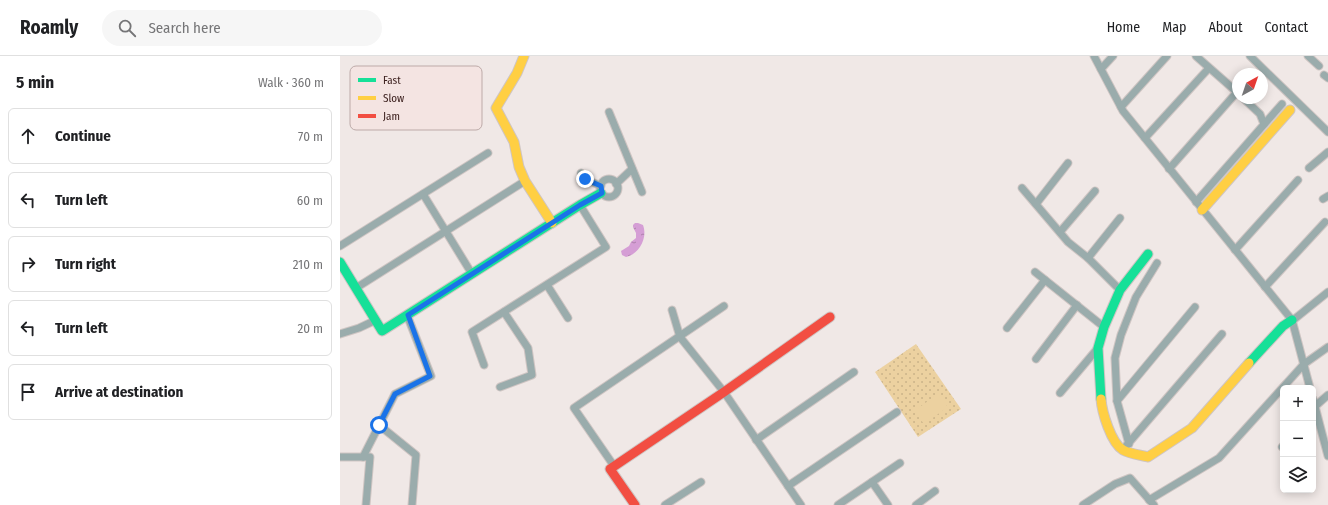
<!DOCTYPE html>
<html lang="en">
<head>
<meta charset="utf-8">
<style>
	body { margin:0; font-family:"Fira Sans Condensed",sans-serif; background:#f6f6f6; color:#202124 }
	.controls { position:absolute; right:12px; bottom:12px; display:grid; overflow:hidden; border-radius:6px; box-shadow:0 2px 10px #0003 }
	.controls button { width:36px; height:36px; display:grid; place-items:center; padding:0; border:0; border-bottom:1px solid #e0e0e0; background:#fff; color:#202124; font:20px sans-serif }
	.compass { position:absolute; left:892px; top:12px; width:36px; height:36px; border-radius:50%; background:#fff; box-shadow:0 2px 10px #0003; rotate:40deg }
	.stop { position:absolute; width:12px; height:12px; margin:-9px; border:3px solid #1a73e8; border-radius:50%; background:#fff }
	.stop.end { background:#1a73e8; border-color:#fff; box-shadow:0 1px 4px #0008 }
	.list { margin:0; padding:0; list-style:none }
	h2 { display:flex; justify-content:space-between; align-items:center; height:52px; margin:0; padding:0 16px; font-size:17px }
	h2 small { font-size:13px; font-weight:400; color:#757577 }
	.list li { display:grid; grid-template-columns:26px 1fr auto; gap:12px; align-items:center; box-sizing:border-box; height:56px; margin:0 8px 8px; padding:0 8px; border:1px solid #e0e0e0; border-radius:6px }
	.list b { display:block; font-size:15px; white-space:nowrap }
	.list em { font-size:13px; font-style:normal; color:#757577 }
	.icon { flex:none; width:22px; height:22px; fill:none; stroke:currentColor; stroke-width:2; stroke-linecap:round; stroke-linejoin:round }
	.map { position:relative; flex:none; width:988px; height:449px; overflow:hidden }
	header { display:flex; align-items:center; gap:24px; box-sizing:border-box; height:56px; padding:0 20px; background:#fff; border-bottom:1px solid #e0e0e0 }
	header strong { font-size:19px }
	nav { display:flex; gap:22px; margin-inline-start:auto; font-size:14px }
	.search { width:280px; height:36px; background:#f6f6f6; display:flex; align-items:center; gap:10px; box-sizing:border-box; padding:0 14px; border-radius:22px; color:#757577; font-size:15px }
	main { display:flex }
	aside { flex:1; background:#fff }
	.map>svg:first-child { display:block }
	.park { fill:url(#park-dots) }
	.pitch { fill:#ecd1a0 }
	.water { fill:url(#water-ripples) }
	.lines { fill:none; stroke-linecap:round; stroke-linejoin:round }
	.street-casing { stroke:#cfc5c3; stroke-width:9 }
	.fast-casing { stroke:#cfc5c3; stroke-width:11 }
	.slow-casing { stroke:#cfc5c3; stroke-width:11 }
	.jam-casing { stroke:#cfc5c3; stroke-width:11 }
	.street { stroke:#9aacac; stroke-width:7 }
	.fast { stroke:#16e098; stroke-width:9 }
	.slow { stroke:#ffcf43; stroke-width:9 }
	.jam { stroke:#f24e42; stroke-width:9 }
	.route { stroke:#1a73e8; stroke-width:5 }
	.key { fill:#f4e4e2; stroke:#bdaaa8; stroke-width:1 }
	.key-label { font-size:11px; fill:#3d211f }
</style>
</head>
<body>
<header>
<strong>Roamly</strong>
<div class="search"><svg class="icon" aria-label="search" viewBox="0 0 24 24"><circle cx="10" cy="10" r="6"/><path d="M15 15l6 6"/></svg>Search here</div>
<nav><a>Home</a><a>Map</a><a>About</a><a>Contact</a></nav>
</header>
<main>
<aside>
<h2>5 min<small>Walk · 360 m</small></h2>
<ul class="list">
<li><svg class="icon" aria-label="ahead" viewBox="0 0 24 24"><path d="M12 20V5M6 11l6-6 6 6"/></svg><div><b>Continue</b></div><em>70 m</em></li>
<li><svg class="icon" aria-label="left" viewBox="0 0 24 24"><path d="M17 20v-9H6M10 6l-5 5 5 5"/></svg><div><b>Turn left</b></div><em>60 m</em></li>
<li><svg class="icon" aria-label="right" viewBox="0 0 24 24"><path d="M7 20v-9h11M14 6l5 5-5 5"/></svg><div><b>Turn right</b></div><em>210 m</em></li>
<li><svg class="icon" aria-label="left" viewBox="0 0 24 24"><path d="M17 20v-9H6M10 6l-5 5 5 5"/></svg><div><b>Turn left</b></div><em>20 m</em></li>
<li><svg class="icon" aria-label="arrive" viewBox="0 0 24 24"><path d="M6 21V4h12l-3 4 3 4H6"/></svg><div><b>Arrive at destination</b></div></li>
</ul>
</aside>
<div class="map">
<svg width="988" height="449" viewBox="0 0 988 449">
	<defs>
		<pattern id="park-dots" width="8" height="8" patternUnits="userSpaceOnUse"><rect width="8" height="8" fill="#ecd1a0"/><path d="M2 2h.1M6 6h.1" fill="none" stroke="#cbb389" stroke-width="1.8" stroke-linecap="round"/></pattern>
		<pattern id="water-ripples" width="26" height="14" patternUnits="userSpaceOnUse"><rect width="26" height="14" fill="#d59ed5"/><path d="M2 4q2-2 4 0t4 0M15 11q2-2 4 0t4 0" fill="none" stroke="#ae80ac"/></pattern>
	</defs>
	<rect width="100%" height="100%" fill="#f0e8e6"/>
	<path class="park" d="M576,288L621,353L578,381L535,316Z"/>
	<path class="pitch" d="M598,338L608,351L584,368L574,355Z"/>
	<path class="water" d="M295,167H298L303,169C308,182 299,198 286,201L282,199L281,195L289,190L291,186L296,182V177L293,171V169Z"/>
	<g class="lines">
		<g class="street-casing">
			<g id="street">
				<path d="M754,0L783,55L952,264L970,332"/>
				<path d="M856,0L898,37"/>
				<path d="M910,0L988,76"/>
				<path d="M968,0L979,10"/>
				<path d="M761,13L773,0"/>
				<path d="M984,19L988,22"/>
				<path d="M903,42L920,58L924,68"/>
				<path d="M781,51L827,0"/>
				<path d="M269,56L302,136"/>
				<path d="M805,82L869,12"/>
				<path d="M969,112L988,96"/>
				<path d="M829,113L897,36"/>
				<path d="M241,117L245,123L261,130"/>
				<circle cx="269" cy="132" r="9"/>
				<path d="M276,128L292,113"/>
				<path d="M682,132L728,186L748,202L780,234"/>
				<path d="M83,138L132,218"/>
				<path d="M983,143L988,140"/>
				<path d="M856,146L942,48"/>
				<path d="M696,148L728,107"/>
				<path d="M720,176L755,135"/>
				<path d="M0,190L148,97"/>
				<path d="M895,194L958,124"/>
				<path d="M748,202L780,162"/>
				<path d="M695,216L764,271"/>
				<path d="M207,229L228,262"/>
				<path d="M925,231L985,166"/>
				<path d="M16,232L185,125"/>
				<path d="M332,254L340,281L384,336L461,449"/>
				<path d="M952,265L988,236"/>
				<path d="M667,272L705,224"/>
				<path d="M0,278L19,272L36,264"/>
				<path d="M696,303L737,249"/>
				<path d="M144,309L132,276L266,191L240,149"/>
				<path d="M160,331L192,319L188,292L164,256"/>
				<path d="M720,337L758,292"/>
				<path d="M973,343L988,400"/>
				<path d="M777,345L855,251"/>
				<path d="M973,352L988,339"/>
				<path d="M39,369L76,399L72,449"/>
				<path d="M416,384L514,316"/>
				<path d="M789,388L777,345L775,302L781,279L796,241L817,207"/>
				<path d="M786,390L882,278"/>
				<path d="M942,391L943,390"/>
				<path d="M0,401H30L26,449"/>
				<path d="M23,401L55,338L91,320L67,259"/>
				<path d="M274,410L234,352L384,250"/>
				<path d="M532,426L548,449"/>
				<path d="M448,430L557,356"/>
				<path d="M809,444L879,402L964,308L988,291"/>
				<path d="M325,449L361,426"/>
				<path d="M498,449L560,407"/>
				<path d="M576,449L595,435"/>
				<path d="M743,449L775,428L790,422L814,449"/>
			</g>
		</g>
		<g class="fast-casing">
			<g id="fast">
				<path d="M0,206L42,275L240,149L261,137"/>
				<path d="M909,307L943,270L952,264"/>
				<path d="M761,343L758,292L764,271L780,234L808,198"/>
			</g>
		</g>
		<g class="slow-casing">
			<g id="slow">
				<path d="M184,0L177,17L156,52L174,86L179,111L185,125L212,167"/>
				<path d="M862,154L950,54"/>
				<path d="M761,343C762,356 771,387 783,394C790,398 801,399 808,401L852,372L909,307"/>
			</g>
		</g>
		<g class="jam-casing">
			<path id="jam" d="M295,449L270,413L384,336L490,261"/>
		</g>
		<use href="#street" class="street"/>
		<use href="#fast" class="fast"/>
		<use href="#slow" class="slow"/>
		<use href="#jam" class="jam"/>
	</g>
	<g class="lines">
		<path class="route" d="M39,369L55,338L90,320L68,259L240,149L262,137L261,130L245,123"/>
	</g>
	<rect x="10" y="10" width="132" height="64" rx="6" class="key"/>
	<rect x="18" y="22" width="18" height="4" fill="#16e098"/>
	<rect x="18" y="40" width="18" height="4" fill="#ffcf43"/>
	<rect x="18" y="58" width="18" height="4" fill="#f24e42"/>
	<g class="key-label">
		<text x="43" y="28">Fast</text>
		<text x="43" y="46">Slow</text>
		<text x="43" y="64">Jam</text>
	</g>
</svg>
<div class="controls">
<button>+</button>
<button>−</button>
<button><svg class="icon" aria-label="layers" viewBox="0 0 24 24"><path d="M12 4l9 5-9 5-9-5zM3 14l9 5 9-5"/></svg></button>
</div>
<svg class="compass" viewBox="-18 -18 36 36"><path d="M0-13l5 13h-10z" fill="#e53935"/><path d="M0 13l5-13h-10z" fill="#757577"/></svg>
<div class="stop" style="left:39px;top:369px"></div>
<div class="stop end" style="left:245px;top:123px"></div>
</div>
</main>
</body>
</html>
